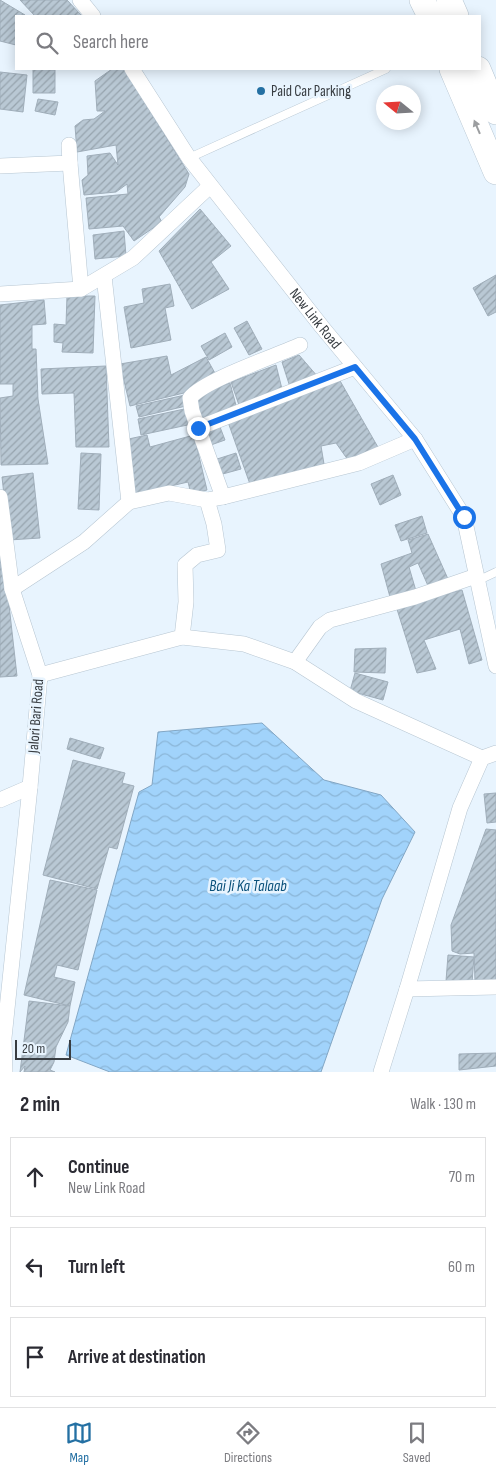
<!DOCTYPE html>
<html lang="en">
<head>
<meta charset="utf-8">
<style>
	body { margin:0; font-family:"Sofia Sans Condensed",sans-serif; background:#f2f2f3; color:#2b2b33 }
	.compass { position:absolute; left:376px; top:85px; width:45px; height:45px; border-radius:50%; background:#fff; box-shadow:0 2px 12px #0003; rotate:288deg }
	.scale { position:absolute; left:15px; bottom:12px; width:56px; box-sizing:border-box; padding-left:5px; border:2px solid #383d42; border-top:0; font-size:14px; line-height:18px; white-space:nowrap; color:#383d42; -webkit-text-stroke:4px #e8f4fe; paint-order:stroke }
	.stop { position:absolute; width:15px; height:15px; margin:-11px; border:4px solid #1a73e8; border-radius:50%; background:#fff }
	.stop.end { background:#1a73e8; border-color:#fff; box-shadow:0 1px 5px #0008 }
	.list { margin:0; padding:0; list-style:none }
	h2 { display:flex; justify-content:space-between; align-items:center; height:65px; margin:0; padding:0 20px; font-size:21px }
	h2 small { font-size:16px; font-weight:400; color:#7c7c81 }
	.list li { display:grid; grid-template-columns:32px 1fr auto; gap:15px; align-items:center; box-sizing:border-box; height:80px; margin:0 10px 10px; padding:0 10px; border:1px solid #e1e1e2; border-radius:0px }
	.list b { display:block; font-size:19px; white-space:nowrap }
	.list p { margin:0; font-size:16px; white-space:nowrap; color:#7c7c81 }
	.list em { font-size:16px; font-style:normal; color:#7c7c81 }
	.icon { flex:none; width:28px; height:28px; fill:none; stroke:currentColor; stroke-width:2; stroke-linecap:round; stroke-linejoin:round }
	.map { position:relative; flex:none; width:496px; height:1072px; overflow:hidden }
	.search { position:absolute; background:#fff; box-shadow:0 2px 12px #0003; left:15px; right:15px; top:15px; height:55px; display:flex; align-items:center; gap:12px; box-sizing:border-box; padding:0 18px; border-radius:0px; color:#7c7c81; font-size:19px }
	.sheet { height:335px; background:#fff }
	nav { display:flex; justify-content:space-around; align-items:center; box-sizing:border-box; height:70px; border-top:1px solid #e1e1e2; background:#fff; font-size:14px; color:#7c7c81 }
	nav a { display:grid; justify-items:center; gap:2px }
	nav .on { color:#2470a3 }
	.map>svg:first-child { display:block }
	.water { fill:url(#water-waves); stroke:#82a6c4 }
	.building { fill:url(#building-hatch); stroke:#a0aeba }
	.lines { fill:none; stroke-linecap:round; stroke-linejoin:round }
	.lane-casing { stroke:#b7c6d2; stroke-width:9 }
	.street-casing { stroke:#b7c6d2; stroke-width:16 }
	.primary-casing { stroke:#b7c6d2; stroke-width:26 }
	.lane { stroke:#fff; stroke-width:8 }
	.street { stroke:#fff; stroke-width:15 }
	.primary { stroke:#fff; stroke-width:25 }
	.oneway { fill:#9c9ea0 }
	.route { stroke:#1a73e8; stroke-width:6 }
	.poi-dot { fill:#2470a3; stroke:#e8f4fe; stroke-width:2 }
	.labels { text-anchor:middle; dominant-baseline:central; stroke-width:5; stroke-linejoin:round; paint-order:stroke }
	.poi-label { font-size:15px; fill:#383d42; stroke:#e8f4fe; text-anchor:start }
	.street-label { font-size:15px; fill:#383d42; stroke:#e8f4fe }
	.water-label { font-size:16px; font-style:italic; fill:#084f79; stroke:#e8f4fe }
</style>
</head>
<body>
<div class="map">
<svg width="496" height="1072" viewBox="0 0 496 1072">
	<defs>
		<pattern id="water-waves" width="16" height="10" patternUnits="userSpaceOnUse" patternTransform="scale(1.25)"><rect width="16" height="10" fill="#a1d3fb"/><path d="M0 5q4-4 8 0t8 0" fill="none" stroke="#8bb6d8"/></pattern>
		<pattern id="building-hatch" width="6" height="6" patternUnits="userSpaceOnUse" patternTransform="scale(1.25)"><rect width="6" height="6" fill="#b9c8d4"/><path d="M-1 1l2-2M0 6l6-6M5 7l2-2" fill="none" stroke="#97a4ae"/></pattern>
	</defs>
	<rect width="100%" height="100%" fill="#e8f4fe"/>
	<path class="water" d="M262,723L324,780L381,795L415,832L382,899L321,1072H110L66,1055L139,792L152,785L158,732Z"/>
	<g class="building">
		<path d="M0,0L25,15L16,16V45L0,41Z"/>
		<path d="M20,0H67L82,16H35Z"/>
		<path d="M33,69L55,70V93H33Z"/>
		<path d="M112,69H124L189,174L185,187L159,217L162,222L134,241L123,226L89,229L86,198L128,194L127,184L116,192L84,195L82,180L88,175L87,156L110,153L118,165L116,145L77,152L75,126L83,120L94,119L105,111H97L95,81Z"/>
		<path d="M0,72L27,75L23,112L0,109Z"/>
		<path d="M38,99L58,102L55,115L35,111Z"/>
		<path d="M200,209L231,246L211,262L229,289L192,309L159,251Z"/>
		<path d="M124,231L126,256L95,259L93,235Z"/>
		<path d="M496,275V312L488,316L473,288Z"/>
		<path d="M170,284L174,306L165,308L171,340L131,348L124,307L144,303L142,289Z"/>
		<path d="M67,296H95L93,353L62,352L63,343L54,342V324L66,325Z"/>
		<path d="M44,300L46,324L32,325V349H36L38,399L48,464L1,465L0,398L13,396V384H0V305Z"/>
		<path d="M247,321L262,349L249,355L234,328Z"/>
		<path d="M225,333L232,347L209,360L201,346Z"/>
		<path d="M299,355L318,377L290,387L282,362Z"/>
		<path d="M167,356L171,375L206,357L216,375L188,392L130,406L120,364Z"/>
		<path d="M276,365L282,389L240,408L231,382Z"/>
		<path d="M106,366L109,447H76L74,393L42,394L41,369Z"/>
		<path d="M339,379L379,449L348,460L336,443L321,446L324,464L251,487L228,422Z"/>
		<path d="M230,383L237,409L201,425L193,396Z"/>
		<path d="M185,395L186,406L139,417L136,406Z"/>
		<path d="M189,408L192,424L141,435L138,419Z"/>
		<path d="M220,427L225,440L208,446L204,433Z"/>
		<path d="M147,435L150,447L194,435L207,490L191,494L188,482L136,494L124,440Z"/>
		<path d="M81,453L101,454L99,510L78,509Z"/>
		<path d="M236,453L241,469L219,475L214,460Z"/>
		<path d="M33,473L40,538L9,540L2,477Z"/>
		<path d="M393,475L401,495L380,505L371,484Z"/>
		<path d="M422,516L427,533L401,541L395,525Z"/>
		<path d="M0,525L17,676L0,677Z"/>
		<path d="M428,534L448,579L429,588L418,563L409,567L416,591L390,597L381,564L412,553L408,540Z"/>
		<path d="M462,590L482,660L469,664L460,629L424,640L436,669L417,673L396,606Z"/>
		<path d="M386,648L385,673L354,672L355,649Z"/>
		<path d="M355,673L388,682L383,700L350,691Z"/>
		<path d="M70,738L104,748L100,759L67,749Z"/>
		<path d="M73,760L125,773L122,783L134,786L117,849L109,847L97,889L43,875Z"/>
		<path d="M496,793V822L487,823L484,794Z"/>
		<path d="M486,829L496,830V980L475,981L474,953L460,954L452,951L451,925Z"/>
		<path d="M50,880L97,890L78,970L57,965L54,977L75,982L70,1006L24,995Z"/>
		<path d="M448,955L474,957L472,983L446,981Z"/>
		<path d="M29,1001L70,1006L68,1022L56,1047L54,1062L50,1070L55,1072H24L25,1066L20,1072Z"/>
		<path d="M496,1053V1066L459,1070V1054Z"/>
	</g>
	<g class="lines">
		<g class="lane-casing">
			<g id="lane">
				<path d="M189,158L386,69"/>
				<path d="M477,581L496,572"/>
			</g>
		</g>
		<g class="street-casing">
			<g id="street">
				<path d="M80,0L93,16"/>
				<path id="s1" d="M132,69L189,158L322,327L415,439L464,517L496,666"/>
				<path d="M70,163L81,289"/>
				<path d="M0,166L70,163L69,145"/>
				<path d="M104,276L129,502"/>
				<path d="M0,294L81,289L133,258L210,186"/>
				<path d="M198,428L355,367"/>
				<path d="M0,497L12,589L40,675L30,787L0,800"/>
				<path d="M223,497L192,411L190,398C204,380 276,356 300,345"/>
				<path d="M12,589L84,542L129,502L169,493L207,500L223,497L359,463L415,439"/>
				<path d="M182,637L244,644L295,662L356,701L482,758"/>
				<path d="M295,662L320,627L330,620L415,597L476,576"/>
				<path d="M40,675L182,637L186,602L185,565L197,555L218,550L214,524L207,500"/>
				<path d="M496,753L482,758L460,808L407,989L496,987"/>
				<path d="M5,1072L4,1038L30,787"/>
				<path d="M381,1072L407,989"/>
			</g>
		</g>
		<g class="primary-casing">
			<g id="primary">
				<path d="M422,0L430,16"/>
				<path d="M449,0L456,16"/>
				<path d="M452,69L496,172"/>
				<path d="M478,69L496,112"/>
			</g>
		</g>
		<use href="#lane" class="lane"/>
		<use href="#street" class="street"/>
		<use href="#primary" class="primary"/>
	</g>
	<defs><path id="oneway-solid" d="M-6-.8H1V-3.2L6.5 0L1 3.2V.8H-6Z" transform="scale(1.25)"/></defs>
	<use class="oneway" href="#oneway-solid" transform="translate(477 127) rotate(-113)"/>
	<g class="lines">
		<path class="route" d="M198,428L355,367L415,439L464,517"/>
	</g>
	<circle class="poi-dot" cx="261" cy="91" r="5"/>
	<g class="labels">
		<g class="poi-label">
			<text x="271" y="91">Paid Car Parking</text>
		</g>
		<g class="street-label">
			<text stroke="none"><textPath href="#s1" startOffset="310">New Link Road</textPath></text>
			<text transform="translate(36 716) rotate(-86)">Jalori Bari Road</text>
		</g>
		<g class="water-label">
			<text x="248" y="886">Bai Ji Ka Talaab</text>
		</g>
	</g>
</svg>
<svg class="compass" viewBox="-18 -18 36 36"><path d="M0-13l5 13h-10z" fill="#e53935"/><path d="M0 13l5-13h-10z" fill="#7c7c81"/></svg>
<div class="scale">20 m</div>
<div class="stop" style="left:464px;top:517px"></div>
<div class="stop end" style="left:198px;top:428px"></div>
<div class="search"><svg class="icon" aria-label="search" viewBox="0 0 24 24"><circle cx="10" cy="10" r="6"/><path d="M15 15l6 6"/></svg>Search here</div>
</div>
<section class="sheet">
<h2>2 min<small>Walk · 130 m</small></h2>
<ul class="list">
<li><svg class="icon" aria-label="ahead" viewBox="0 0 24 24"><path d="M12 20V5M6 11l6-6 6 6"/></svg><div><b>Continue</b><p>New Link Road</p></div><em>70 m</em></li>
<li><svg class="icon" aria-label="left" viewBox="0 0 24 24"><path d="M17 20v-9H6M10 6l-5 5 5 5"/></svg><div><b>Turn left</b></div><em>60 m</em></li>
<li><svg class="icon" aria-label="arrive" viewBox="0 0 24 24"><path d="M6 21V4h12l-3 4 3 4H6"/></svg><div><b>Arrive at destination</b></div></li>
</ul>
</section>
<nav>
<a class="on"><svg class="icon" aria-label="map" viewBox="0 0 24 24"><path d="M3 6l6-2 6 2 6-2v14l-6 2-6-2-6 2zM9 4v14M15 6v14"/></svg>Map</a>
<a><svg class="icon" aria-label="directions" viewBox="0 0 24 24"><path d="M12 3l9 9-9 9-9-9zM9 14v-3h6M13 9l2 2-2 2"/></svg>Directions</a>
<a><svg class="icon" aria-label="saved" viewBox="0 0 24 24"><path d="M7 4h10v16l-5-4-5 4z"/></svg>Saved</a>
</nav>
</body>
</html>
